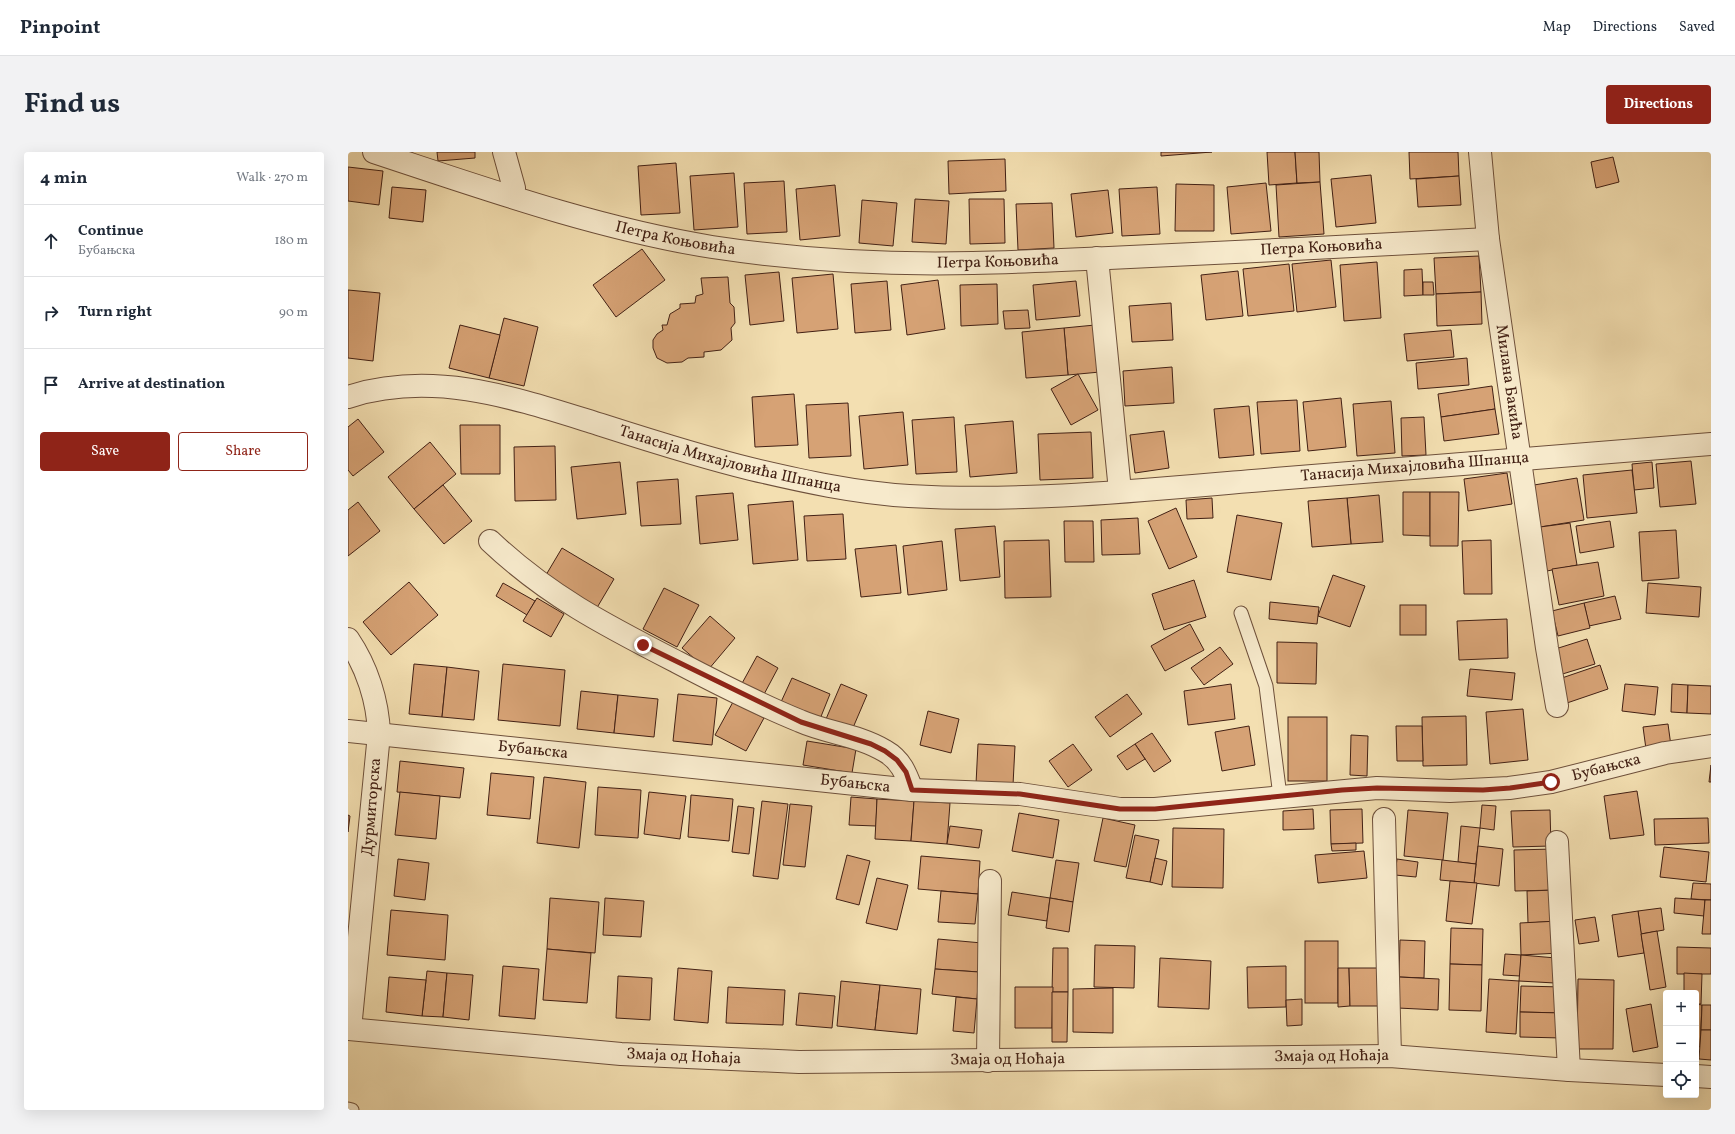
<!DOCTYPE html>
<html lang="en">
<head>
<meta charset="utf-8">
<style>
	body { margin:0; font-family:Vollkorn,serif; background:#f2f2f3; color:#1f2937 }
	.controls { position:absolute; right:12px; bottom:12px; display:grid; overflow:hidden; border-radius:4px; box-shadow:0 4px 16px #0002 }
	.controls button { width:36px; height:36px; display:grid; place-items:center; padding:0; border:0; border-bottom:1px solid #e0e1e3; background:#fff; color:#1f2937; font:20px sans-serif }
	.stop { position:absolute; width:12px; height:12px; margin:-9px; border:3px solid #8f2418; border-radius:50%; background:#fff }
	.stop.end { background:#8f2418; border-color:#fff; box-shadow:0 1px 4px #0008 }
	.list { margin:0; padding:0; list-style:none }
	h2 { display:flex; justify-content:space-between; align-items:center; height:52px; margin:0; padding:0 16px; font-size:17px }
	h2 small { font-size:13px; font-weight:400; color:#747a83 }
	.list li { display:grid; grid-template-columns:26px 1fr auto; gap:12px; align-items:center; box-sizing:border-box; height:72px; padding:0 16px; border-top:1px solid #e0e1e3 }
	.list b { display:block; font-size:15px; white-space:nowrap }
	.list p { margin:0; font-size:13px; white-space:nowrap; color:#747a83 }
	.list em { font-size:13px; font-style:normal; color:#747a83 }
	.actions { display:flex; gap:8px; padding:12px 16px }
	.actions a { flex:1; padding:9px 0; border:1px solid #8f2418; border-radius:4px; text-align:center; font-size:14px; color:#8f2418 }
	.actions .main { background:#8f2418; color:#fff }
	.icon { flex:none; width:22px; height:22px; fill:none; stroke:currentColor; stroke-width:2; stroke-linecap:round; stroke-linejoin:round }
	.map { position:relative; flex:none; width:1363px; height:958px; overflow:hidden; border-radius:4px }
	header { display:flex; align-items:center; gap:24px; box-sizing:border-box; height:56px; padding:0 20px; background:#fff; border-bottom:1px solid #e0e1e3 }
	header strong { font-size:19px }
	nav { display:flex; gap:22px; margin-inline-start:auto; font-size:14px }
	.intro { display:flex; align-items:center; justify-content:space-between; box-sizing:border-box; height:96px; padding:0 24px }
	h1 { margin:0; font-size:28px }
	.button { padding:10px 18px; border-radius:4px; background:#8f2418; color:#fff; font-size:14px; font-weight:700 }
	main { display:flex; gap:24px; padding:0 24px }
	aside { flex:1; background:#fff; border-radius:4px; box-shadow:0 4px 16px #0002 }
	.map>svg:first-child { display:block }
	.building { fill:#d6a275; stroke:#422014 }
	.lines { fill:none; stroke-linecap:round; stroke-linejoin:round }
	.service-casing { stroke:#6e503b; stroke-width:15 }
	.minor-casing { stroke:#6e503b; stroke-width:24 }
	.service { stroke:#f7eacc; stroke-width:13 }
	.minor { stroke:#f7eacc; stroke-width:22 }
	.route { stroke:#8f2418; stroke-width:5 }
	.labels { text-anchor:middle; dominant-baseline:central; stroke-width:3; stroke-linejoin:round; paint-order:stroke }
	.street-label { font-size:16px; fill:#422014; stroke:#f7eacc }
</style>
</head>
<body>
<header>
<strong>Pinpoint</strong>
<nav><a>Map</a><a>Directions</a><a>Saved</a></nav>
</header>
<div class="intro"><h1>Find us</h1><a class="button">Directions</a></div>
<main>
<aside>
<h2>4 min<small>Walk · 270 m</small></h2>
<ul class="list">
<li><svg class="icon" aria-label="ahead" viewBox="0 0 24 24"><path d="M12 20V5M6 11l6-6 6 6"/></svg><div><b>Continue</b><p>Бубањска</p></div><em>180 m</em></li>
<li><svg class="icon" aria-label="right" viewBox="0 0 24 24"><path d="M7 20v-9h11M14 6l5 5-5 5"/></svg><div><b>Turn right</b></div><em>90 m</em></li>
<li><svg class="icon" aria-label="arrive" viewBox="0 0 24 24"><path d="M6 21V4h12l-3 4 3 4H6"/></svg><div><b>Arrive at destination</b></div></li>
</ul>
<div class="actions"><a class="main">Save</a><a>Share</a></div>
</aside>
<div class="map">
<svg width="1363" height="958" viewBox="0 0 1363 958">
	<rect width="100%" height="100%" fill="#f3dfb1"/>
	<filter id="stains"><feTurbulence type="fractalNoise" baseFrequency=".005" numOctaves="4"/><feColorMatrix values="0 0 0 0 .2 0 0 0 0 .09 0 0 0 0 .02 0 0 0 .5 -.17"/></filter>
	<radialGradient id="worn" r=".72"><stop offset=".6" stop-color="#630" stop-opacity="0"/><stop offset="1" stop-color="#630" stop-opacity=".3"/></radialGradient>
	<g class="building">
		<path d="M89,0H127V6L90,9Z"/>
		<path d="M813,0H864L813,4Z"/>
		<path d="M919,0H947L949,31L921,33Z"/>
		<path d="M947,0H971L972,30L949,31Z"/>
		<path d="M1061,0H1110L1111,24L1062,27Z"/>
		<path d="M1265,5L1271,30L1248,36L1243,10Z"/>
		<path d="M657,7L658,39L601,42L600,9Z"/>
		<path d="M328,11L332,61L293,63L290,14Z"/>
		<path d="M0,15L35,19L31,53L0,49Z"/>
		<path d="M386,21L390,75L346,78L342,24Z"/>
		<path d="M1023,23L1028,71L988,75L983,27Z"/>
		<path d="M1111,24L1113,53L1070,55L1068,27Z"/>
		<path d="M436,29L439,80L399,82L396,31Z"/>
		<path d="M972,30L976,82L931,85L928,33Z"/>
		<path d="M918,31L923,79L883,82L879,35Z"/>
		<path d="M828,32L866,33V79H827Z"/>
		<path d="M487,33L492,84L452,88L448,37Z"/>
		<path d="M44,35L78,38L75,70L41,66Z"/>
		<path d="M809,35L812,82L774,84L771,37Z"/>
		<path d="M760,38L765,81L728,85L723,42Z"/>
		<path d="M567,47L601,49L598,92L564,90Z"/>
		<path d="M621,47H656L657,91L622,92Z"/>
		<path d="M514,48L549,51L545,94L511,91Z"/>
		<path d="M704,51L706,96L670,98L668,52Z"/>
		<path d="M294,97L317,128L268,165L245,133Z"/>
		<path d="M1131,104L1133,140L1088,142L1086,106Z"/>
		<path d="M983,108L988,155L949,160L944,112Z"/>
		<path d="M1029,110L1033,166L996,169L992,113Z"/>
		<path d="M941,112L946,159L900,164L895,117Z"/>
		<path d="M1074,117L1075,143L1056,144V118Z"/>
		<path d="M890,119L895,164L858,168L853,123Z"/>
		<path d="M431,120L436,169L402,173L397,123Z"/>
		<path d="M485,122L490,177L449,181L444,126Z"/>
		<path d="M380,125L382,151L386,155L387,171L383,176L384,188L373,198L356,200V205L340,206L334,210L319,211L309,206L305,196V188L309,182L315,178L314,173H319L322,162L332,156V152L347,151L348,144L355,142L353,126Z"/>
		<path d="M590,128L597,177L559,183L553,133Z"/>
		<path d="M539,129L543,178L507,181L503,132Z"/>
		<path d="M728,129L732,164L688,168L685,133Z"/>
		<path d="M1075,130H1085L1086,143H1075Z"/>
		<path d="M649,132L650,172L613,174L612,133Z"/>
		<path d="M0,138L32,141L25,209L0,206Z"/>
		<path d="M1133,140L1134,172L1089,174L1088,142Z"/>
		<path d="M823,151L825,188L784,190L781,154Z"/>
		<path d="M680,158L682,176L657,177L655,159Z"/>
		<path d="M156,166L190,175L176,234L141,226Z"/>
		<path d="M112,173L152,183L141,226L101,216Z"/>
		<path d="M747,173L752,220L720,223L716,176Z"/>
		<path d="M716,176L720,223L678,226L674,180Z"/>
		<path d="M1103,178L1106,205L1059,209L1056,182Z"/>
		<path d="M1119,206L1121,233L1070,237L1068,211Z"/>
		<path d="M824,215L826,251L777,254L775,219Z"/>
		<path d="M730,222L750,258L723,273L703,237Z"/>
		<path d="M1144,234L1147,257L1093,265L1090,242Z"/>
		<path d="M446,242L450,293L407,295L404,245Z"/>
		<path d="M993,246L998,295L960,299L955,250Z"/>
		<path d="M949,248L952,299L913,302L909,250Z"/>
		<path d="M1043,249L1047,301L1009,304L1005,252Z"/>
		<path d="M500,251L503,304L461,306L458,253Z"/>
		<path d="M901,254L906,303L871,306L866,257Z"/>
		<path d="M1147,257L1151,282L1096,289L1093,265Z"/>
		<path d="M555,260L560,313L516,317L511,264Z"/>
		<path d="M606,265L609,320L568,322L564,268Z"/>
		<path d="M1076,265L1078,303L1054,304L1053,266Z"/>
		<path d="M10,267L36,300L5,324L0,318V275Z"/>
		<path d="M665,269L669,321L622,325L617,273Z"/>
		<path d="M112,273H152V322H113Z"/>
		<path d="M816,279L821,316L787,321L782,283Z"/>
		<path d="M743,280L745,326L692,328L690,282Z"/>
		<path d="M82,290L108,322L66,357L40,325Z"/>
		<path d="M207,294L208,348L167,349L166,295Z"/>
		<path d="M1343,309L1348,352L1312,355L1308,312Z"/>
		<path d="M272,310L278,362L229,367L223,315Z"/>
		<path d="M1304,310L1306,336L1286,338L1284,312Z"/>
		<path d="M1284,318L1289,361L1239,366L1235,323Z"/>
		<path d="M1159,321L1164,352L1120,359L1116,327Z"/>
		<path d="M1229,326L1236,368L1192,375L1186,333Z"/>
		<path d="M330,327L333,372L293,374L289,330Z"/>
		<path d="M95,333L124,369L96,392L66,357Z"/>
		<path d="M1055,340H1082V384L1055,383Z"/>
		<path d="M1082,340H1111L1110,394H1082Z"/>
		<path d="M385,341L390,388L352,392L348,344Z"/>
		<path d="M1031,343L1035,390L1003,392L999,346Z"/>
		<path d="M864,346L865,366L839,367L838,348Z"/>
		<path d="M999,346L1003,392L964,395L960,349Z"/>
		<path d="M445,349L450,408L405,412L400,353Z"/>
		<path d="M10,350L32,379L0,404V358Z"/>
		<path d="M828,356L849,405L821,417L800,369Z"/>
		<path d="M495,362L498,407L459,409L456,364Z"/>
		<path d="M889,363L934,371L923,428L879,420Z"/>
		<path d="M790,366L792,402L754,403L753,368Z"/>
		<path d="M716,369H745L746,410H717Z"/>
		<path d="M1262,369L1266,395L1232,401L1228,374Z"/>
		<path d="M1222,371L1229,413L1199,419L1192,375Z"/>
		<path d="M647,374L652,425L612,429L607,377Z"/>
		<path d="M1328,378L1331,426L1294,429L1291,380Z"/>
		<path d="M701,388L703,445L657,446L656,389Z"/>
		<path d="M1143,388L1144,442H1116L1114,389Z"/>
		<path d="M594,389L599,438L560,443L555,394Z"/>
		<path d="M548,393L553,441L513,445L507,397Z"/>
		<path d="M214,396L266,427L247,459L195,428Z"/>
		<path d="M1250,410L1256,444L1211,453L1204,417Z"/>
		<path d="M985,423L1017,434L1002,475L970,464Z"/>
		<path d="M846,428L858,465L816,478L804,442Z"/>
		<path d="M61,430L90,463L43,503L15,470Z"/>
		<path d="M155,431L187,449L179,463L148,444Z"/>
		<path d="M1300,431L1353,435L1351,465L1298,461Z"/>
		<path d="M316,436L351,453L329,495L295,477Z"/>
		<path d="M1267,444L1273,467L1241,474L1236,451Z"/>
		<path d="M189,446L216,462L203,485L175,469Z"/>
		<path d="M922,450L971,455L969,472L921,467Z"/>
		<path d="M1236,451L1242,476L1210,484L1204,459Z"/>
		<rect x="1052" y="453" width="26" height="30"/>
		<path d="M362,464L387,486L360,518L334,496Z"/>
		<path d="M1159,467L1160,506L1111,508L1109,469Z"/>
		<path d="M842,472L856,498L817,519L803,494Z"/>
		<path d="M1239,487L1247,512L1208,524L1201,499Z"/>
		<path d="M929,490L969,491L968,532L929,531Z"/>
		<path d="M872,495L885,512L856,533L843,516Z"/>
		<path d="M409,504L430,516L414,546L392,535Z"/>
		<path d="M66,512L99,515L94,565L61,562Z"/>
		<path d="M155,512L217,518L212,574L150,568Z"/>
		<path d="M1252,513L1260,537L1216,552L1208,528Z"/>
		<path d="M99,515L131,519L126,568L94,565Z"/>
		<path d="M1122,517L1167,521L1164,548L1119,544Z"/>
		<path d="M444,526L482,542L472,567L433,550Z"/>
		<path d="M493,532L519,543L504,578L478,567Z"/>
		<path d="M883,532L887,567L840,573L836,539Z"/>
		<path d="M1277,532L1310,535L1307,563L1274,559Z"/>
		<path d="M1324,532L1340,533L1339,561L1323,560Z"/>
		<path d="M1340,533L1363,534V562L1339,561Z"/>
		<path d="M233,539L270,543L266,581L229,577Z"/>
		<path d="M330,542L369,546L364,593L325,589Z"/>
		<path d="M779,542L794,562L762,585L747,565Z"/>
		<path d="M270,543L310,547L306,585L266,581Z"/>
		<path d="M385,550L416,566L398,599L367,583Z"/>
		<path d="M1175,557L1180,608L1142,612L1138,560Z"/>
		<path d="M580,559L611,567L603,601L572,593Z"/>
		<path d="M1118,564L1119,613L1075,614L1074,565Z"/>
		<rect x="940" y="565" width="39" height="64"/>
		<path d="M1320,572L1323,594L1298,597L1295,575Z"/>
		<path d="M901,574L907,613L874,619L867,580Z"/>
		<path d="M1048,574H1074L1075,609H1049Z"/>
		<path d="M804,581L823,609L806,620L787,592Z"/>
		<path d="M1003,583L1020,584L1019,624L1002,623Z"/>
		<path d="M459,589L508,597L504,621L455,613Z"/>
		<path d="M630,592L667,594L665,633L628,632Z"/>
		<path d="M725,592L744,618L720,635L701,609Z"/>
		<path d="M787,592L797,607L779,618L769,604Z"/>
		<path d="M52,609L116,616L112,646L49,640Z"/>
		<path d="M1363,613V630H1361Z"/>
		<path d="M143,621L186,625L182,667L139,663Z"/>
		<path d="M196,625L238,630L231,696L189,691Z"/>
		<path d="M250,635L293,638L290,686L247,683Z"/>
		<path d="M1289,639L1296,683L1262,687L1256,644Z"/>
		<path d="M52,640L92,644L88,687L47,683Z"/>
		<path d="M301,640L338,644L332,687L296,682Z"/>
		<path d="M343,643L385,647L381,689L340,685Z"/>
		<path d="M503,645L529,647L528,674L501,673Z"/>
		<path d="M529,647L566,649L563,689L527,687Z"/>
		<path d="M414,649L440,652L430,727L405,724Z"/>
		<path d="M566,649L602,651L599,692L563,689Z"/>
		<path d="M442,652L464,654L457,715L435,713Z"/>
		<path d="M1134,653L1148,654L1146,678L1132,676Z"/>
		<path d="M390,654L406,656L401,702L384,700Z"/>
		<path d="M965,657L966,677L935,678V659Z"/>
		<path d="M1014,657L1015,691L983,692L982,658Z"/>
		<path d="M1060,658L1100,661L1095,708L1056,704Z"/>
		<path d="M1202,658L1203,694L1165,695L1163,659Z"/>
		<path d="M671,661L711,668L705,706L664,699Z"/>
		<path d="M0,663L2,664L0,680Z"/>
		<path d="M755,666L787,673L778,715L746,709Z"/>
		<path d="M1360,666L1361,691L1307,693L1306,667Z"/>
		<path d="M602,674L634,678L631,696L599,692Z"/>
		<path d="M1113,674L1132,676L1128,712L1110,710Z"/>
		<path d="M825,676L876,677L875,736L824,735Z"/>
		<path d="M787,683L811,688L802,730L778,726Z"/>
		<path d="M1008,691V698L984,699L983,692Z"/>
		<path d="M1130,694L1155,697L1151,734L1126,731Z"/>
		<path d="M1316,695L1361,700L1358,730L1312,725Z"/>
		<path d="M1207,697L1208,738L1167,739L1166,698Z"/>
		<path d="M1016,699L1019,726L970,731L967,703Z"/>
		<path d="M499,703L522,709L511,753L488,747Z"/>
		<path d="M573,704L632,709L630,742L570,737Z"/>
		<path d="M807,706L819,709L814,733L802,730Z"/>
		<path d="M50,707L81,711L77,748L46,744Z"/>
		<path d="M1049,707L1070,710L1068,725L1047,723Z"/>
		<path d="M708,708L731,711L725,750L702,746Z"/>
		<path d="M1094,708L1128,712L1126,731L1092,728Z"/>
		<path d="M529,726L560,733L549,778L518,771Z"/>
		<path d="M1102,729L1129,731L1124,772L1098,769Z"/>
		<path d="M1345,731L1363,732V748L1343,747Z"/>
		<path d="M1208,738L1210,769L1180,771L1179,739Z"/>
		<path d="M593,739L630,742L627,772L590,770Z"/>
		<path d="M664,740L702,746L699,769L660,763Z"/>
		<path d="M202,746L251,750L247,801L199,797Z"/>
		<path d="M257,746L296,749L293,785L255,783Z"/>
		<path d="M702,746L725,750L721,780L698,776Z"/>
		<path d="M1327,746L1357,748L1356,764L1326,761Z"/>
		<path d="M1357,748H1363V782H1354Z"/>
		<path d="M1313,756L1316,778L1293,782L1290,759Z"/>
		<path d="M43,758L100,763L97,808L39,803Z"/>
		<path d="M1290,759L1296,801L1270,805L1264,763Z"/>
		<path d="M1247,765L1251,789L1231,792L1227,768Z"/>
		<path d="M1210,769L1212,801L1173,803L1172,771Z"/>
		<path d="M1103,776L1135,777L1134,813L1102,812Z"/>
		<path d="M1309,779L1318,835L1302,838L1293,782Z"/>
		<path d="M590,787L634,791L631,820L587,817Z"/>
		<path d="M1052,788L1077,789L1076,826L1051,825Z"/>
		<rect x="957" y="789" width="33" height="62"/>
		<path d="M747,793L787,794L786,836L746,835Z"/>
		<path d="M1329,795L1363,796V822H1329Z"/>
		<path d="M705,796H720V840H704Z"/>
		<path d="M199,797L243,801L239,851L195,848Z"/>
		<path d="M1157,802L1173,803L1172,824L1155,823Z"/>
		<path d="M1173,803L1208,806L1207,831L1171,829Z"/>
		<path d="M812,806L863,809L861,857L810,855Z"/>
		<path d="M1102,812L1134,813L1133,859L1101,858Z"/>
		<path d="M155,814L191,817L187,867L151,864Z"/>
		<path d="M938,814V855L900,856L899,815Z"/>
		<path d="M330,816L364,819L360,871L326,868Z"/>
		<path d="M990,816H1001L1002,854L990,855Z"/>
		<path d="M1001,816H1030L1031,854H1002Z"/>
		<path d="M587,817L631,820L629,847L584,842Z"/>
		<path d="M79,819L99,821L95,865L74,864Z"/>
		<path d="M99,821L125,823L121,868L95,865Z"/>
		<path d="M1336,821L1354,822L1353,852H1348V841H1336Z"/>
		<path d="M270,824L304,826L302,868L268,866Z"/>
		<path d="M41,825L78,828L74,864L38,860Z"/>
		<path d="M1051,825L1091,827L1090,858L1050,856Z"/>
		<path d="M1141,827L1171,829L1168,882L1138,880Z"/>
		<path d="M1230,827L1266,828L1265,897H1229Z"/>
		<path d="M493,829L532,833L527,878L489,874Z"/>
		<path d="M532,833L573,837L569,882L527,878Z"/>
		<path d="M1173,834L1215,835V861L1172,860Z"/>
		<path d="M380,835L437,838L435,873L378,871Z"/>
		<path d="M667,835H705L704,876H667Z"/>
		<path d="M765,836V881L725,880V837Z"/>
		<path d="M704,840H720L719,890H704Z"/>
		<path d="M451,841L487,844L484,876L448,873Z"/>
		<path d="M608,845L629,847L626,881L605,879Z"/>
		<path d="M954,847V873L939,874L938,848Z"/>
		<path d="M1303,852L1310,895L1285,900L1278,857Z"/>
		<path d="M1348,852L1354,853L1352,895L1348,894Z"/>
		<path d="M1354,853H1363V878H1353Z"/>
		<path d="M1172,860L1215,861L1214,886L1172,885Z"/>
		<path d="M1353,878H1363V908L1351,907Z"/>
	</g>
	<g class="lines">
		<g class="service-casing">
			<g id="service">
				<path d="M893,461L918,534L932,644"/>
				<path d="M0,957L4,958"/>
			</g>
		</g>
		<g class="minor-casing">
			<g id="minor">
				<path id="s1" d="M26,0C138,37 248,76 364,95C450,108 539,113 625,111C670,110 715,108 761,106C887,100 1014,94 1140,87"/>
				<path d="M156,0L166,36L165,45"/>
				<path id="s2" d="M1132,0L1140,87L1199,496L1209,554"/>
				<path d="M749,106L772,339"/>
				<path id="s3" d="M0,245C83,218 164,245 244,270C297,287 349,304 403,317C454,329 508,341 561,344C683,351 805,337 927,327C1073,314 1218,303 1363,292"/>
				<path d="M142,389C200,444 259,474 329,510C369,531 410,552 452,569C479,581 511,583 537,599C553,608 558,622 564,638"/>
				<path d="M0,487C19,515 30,549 31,582L2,877"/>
				<path id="s4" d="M0,579L564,638L672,642L772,657H807L1029,636L1102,639L1161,636L1203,630L1317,601L1363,594"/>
				<path d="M1036,667L1042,904"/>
				<path d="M1209,690L1221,918"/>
				<path id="s5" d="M0,877L273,902L451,910L1042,904L1221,918L1318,923"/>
				<path d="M640,909L642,729"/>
				<path d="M1348,924L1363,925"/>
			</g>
		</g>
		<use href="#service" class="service"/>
		<use href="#minor" class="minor"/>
	</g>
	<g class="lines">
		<path class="route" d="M295,493L453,570L523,592L537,599L549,608L558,620L564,638L672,642L772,657H807L994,638L1029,636L1135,638L1162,636L1203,630"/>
	</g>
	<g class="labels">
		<g class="street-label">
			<text stroke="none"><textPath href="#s1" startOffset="314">Петра Коњовића</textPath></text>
			<text stroke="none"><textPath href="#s1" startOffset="962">Петра Коњовића</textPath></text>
			<text stroke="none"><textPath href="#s1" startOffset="638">Петра Коњовића</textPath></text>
			<text stroke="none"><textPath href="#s2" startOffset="232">Милана Бакића</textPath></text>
			<text stroke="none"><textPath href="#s3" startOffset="393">Танасија Михајловића Шпанца</textPath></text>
			<text stroke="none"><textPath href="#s3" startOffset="1083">Танасија Михајловића Шпанца</textPath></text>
			<text stroke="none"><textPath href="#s4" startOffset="186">Бубањска</textPath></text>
			<text stroke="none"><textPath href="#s4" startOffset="1266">Бубањска</textPath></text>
			<text stroke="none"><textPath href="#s4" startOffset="510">Бубањска</textPath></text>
			<text transform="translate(24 655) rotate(-85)">Дурмиторска</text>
			<text stroke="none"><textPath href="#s5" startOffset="337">Змаја од Ноћаја</textPath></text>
			<text stroke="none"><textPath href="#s5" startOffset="985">Змаја од Ноћаја</textPath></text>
			<text stroke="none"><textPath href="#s5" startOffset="661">Змаја од Ноћаја</textPath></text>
		</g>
	</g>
	<rect width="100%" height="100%" filter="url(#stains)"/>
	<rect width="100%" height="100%" fill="url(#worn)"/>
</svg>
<div class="controls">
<button>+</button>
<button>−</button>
<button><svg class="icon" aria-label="locate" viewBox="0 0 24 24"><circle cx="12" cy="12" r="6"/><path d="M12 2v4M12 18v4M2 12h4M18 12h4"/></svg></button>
</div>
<div class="stop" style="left:1203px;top:630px"></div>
<div class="stop end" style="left:295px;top:493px"></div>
</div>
</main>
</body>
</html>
